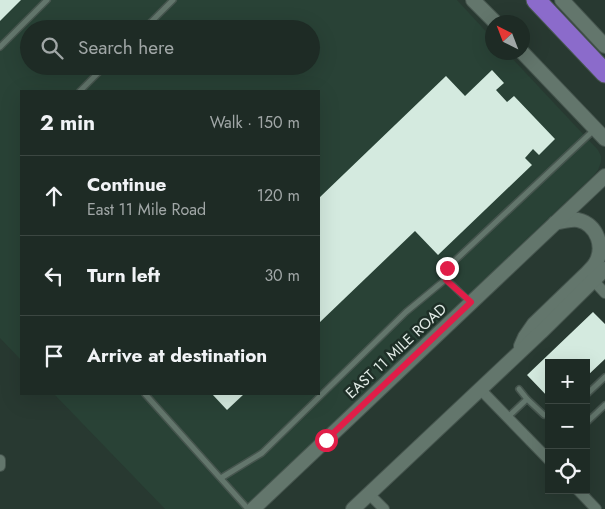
<!DOCTYPE html>
<html lang="en">
<head>
<meta charset="utf-8">
<style>
	body { margin:0; font-family:Jost,sans-serif; background:#2b3732; color:#f1f3f6 }
	.controls { position:absolute; right:15px; bottom:15px; display:grid; overflow:hidden; border-radius:0px; box-shadow:0 5px 20px #0002 }
	.controls button { width:45px; height:45px; display:grid; place-items:center; padding:0; border:0; border-bottom:1px solid #3c4742; background:#1e2b25; color:#f1f3f6; font:25px sans-serif }
	.compass { position:absolute; left:485px; top:15px; width:45px; height:45px; border-radius:50%; background:#1e2b25; box-shadow:0 5px 20px #0002; rotate:318deg }
	.stop { position:absolute; width:15px; height:15px; margin:-11px; border:4px solid #e11d48; border-radius:50%; background:#fff }
	.stop.end { background:#e11d48; border-color:#fff; box-shadow:0 1px 5px #0008 }
	.list { margin:0; padding:0; list-style:none }
	h2 { display:flex; justify-content:space-between; align-items:center; height:65px; margin:0; padding:0 20px; font-size:21px }
	h2 small { font-size:16px; font-weight:400; color:#a1a7a7 }
	.list li { display:grid; grid-template-columns:32px 1fr auto; gap:15px; align-items:center; box-sizing:border-box; height:80px; padding:0 20px; border-top:1px solid #3c4742 }
	.list b { display:block; font-size:19px; white-space:nowrap }
	.list p { margin:0; font-size:16px; white-space:nowrap; color:#a1a7a7 }
	.list em { font-size:16px; font-style:normal; color:#a1a7a7 }
	.icon { flex:none; width:28px; height:28px; fill:none; stroke:currentColor; stroke-width:2; stroke-linecap:round; stroke-linejoin:round }
	.map { position:relative; flex:none; width:605px; height:509px; overflow:hidden }
	.search { position:absolute; background:#1e2b25; box-shadow:0 5px 20px #0002; left:20px; top:20px; width:300px; height:55px; display:flex; align-items:center; gap:12px; box-sizing:border-box; padding:0 18px; border-radius:28px; color:#a1a7a7; font-size:19px }
	.panel { position:absolute; background:#1e2b25; box-shadow:0 5px 20px #0002; left:20px; top:90px; width:300px; height:305px; border-radius:0px }
	.map>svg:first-child { display:block }
	.built { fill:#294236; fill-rule:evenodd }
	.building { fill:#d4eadf }
	.lines { fill:none; stroke-linecap:round; stroke-linejoin:round }
	.lane-casing { stroke:#46554e; stroke-width:8 }
	.street-casing { stroke:#46554e; stroke-width:12 }
	.secondary-casing { stroke:#46554e; stroke-width:16 }
	.highway-casing { stroke:#46554e; stroke-width:21 }
	.lane { stroke:#63766c; stroke-width:5 }
	.street { stroke:#63766c; stroke-width:10 }
	.secondary { stroke:#63766c; stroke-width:14 }
	.highway { stroke:#8b6bcb; stroke-width:19 }
	.route { stroke:#e11d48; stroke-width:6 }
	.labels { text-anchor:middle; dominant-baseline:central; stroke-width:5; stroke-linejoin:round; paint-order:stroke }
	.street-label { font-size:15px; fill:#e1ebe6; stroke:#1e2f27 }
</style>
</head>
<body>
<div class="map">
<svg width="605" height="509" viewBox="0 0 605 509">
	<rect width="100%" height="100%" fill="#283931"/>
	<path class="built" d="M0,0H457L492,38V52L507,53L598,150L601,156V162L598,170L594,175L243,509H165L54,394H319V91H21V360L0,338ZM29,29H311V66H29Z"/>
	<g class="building">
		<path d="M0,0H21L0,21Z"/>
		<path d="M492,70L504,83L496,90L507,102L514,96L555,139L539,155L533,149L525,158L532,165L438,255L415,231L319,323V198L446,76L465,96Z"/>
		<path d="M593,312L605,324V359L586,377V363H549V398L527,375Z"/>
		<path d="M212,394H244L227,410Z"/>
	</g>
	<g class="lines">
		<g class="lane-casing">
			<g id="lane">
				<path d="M144,29L173,0"/>
				<path d="M0,47L47,0"/>
				<path d="M80,91L105,66"/>
				<path d="M446,279L447,268L595,129"/>
				<path d="M519,389L527,399"/>
				<path d="M145,394L248,509"/>
				<path d="M586,395L605,377"/>
				<path d="M508,417L527,399L544,415"/>
				<path d="M586,423L605,405"/>
				<path d="M221,478L262,453L406,312L446,279L470,302"/>
			</g>
		</g>
		<g class="street-casing">
			<g id="street">
				<path d="M593,280L605,293"/>
				<path d="M480,389L549,460"/>
				<path d="M0,460V466"/>
				<path d="M578,490L596,509"/>
				<path d="M369,494L384,509"/>
			</g>
		</g>
		<g class="secondary-casing">
			<g id="secondary">
				<path d="M473,0L495,22"/>
				<path d="M562,0L605,46"/>
				<path d="M522,52L605,139"/>
				<path d="M521,346L525,337L534,324L587,273C590,270 593,267 595,264C605,248 598,225 578,220C570,219 563,221 555,223"/>
				<path d="M253,509L605,176"/>
				<path d="M353,509L541,332L605,269"/>
			</g>
		</g>
		<g class="highway-casing">
			<path id="highway" d="M536,0L605,73"/>
		</g>
		<use href="#lane" class="lane"/>
		<use href="#street" class="street"/>
		<use href="#secondary" class="secondary"/>
		<use href="#highway" class="highway"/>
	</g>
	<g class="lines">
		<path class="route" d="M326,440L471,302L446,280L447,268"/>
	</g>
	<g class="labels">
		<g class="street-label">
			<text transform="translate(396 351) rotate(-43)">EAST 11 MILE ROAD</text>
		</g>
	</g>
</svg>
<div class="controls">
<button>+</button>
<button>−</button>
<button><svg class="icon" aria-label="locate" viewBox="0 0 24 24"><circle cx="12" cy="12" r="6"/><path d="M12 2v4M12 18v4M2 12h4M18 12h4"/></svg></button>
</div>
<svg class="compass" viewBox="-18 -18 36 36"><path d="M0-13l5 13h-10z" fill="#e53935"/><path d="M0 13l5-13h-10z" fill="#a1a7a7"/></svg>
<div class="stop" style="left:326px;top:440px"></div>
<div class="stop end" style="left:447px;top:268px"></div>
<div class="search"><svg class="icon" aria-label="search" viewBox="0 0 24 24"><circle cx="10" cy="10" r="6"/><path d="M15 15l6 6"/></svg>Search here</div>
<section class="panel">
<h2>2 min<small>Walk · 150 m</small></h2>
<ul class="list">
<li><svg class="icon" aria-label="ahead" viewBox="0 0 24 24"><path d="M12 20V5M6 11l6-6 6 6"/></svg><div><b>Continue</b><p>East 11 Mile Road</p></div><em>120 m</em></li>
<li><svg class="icon" aria-label="left" viewBox="0 0 24 24"><path d="M17 20v-9H6M10 6l-5 5 5 5"/></svg><div><b>Turn left</b></div><em>30 m</em></li>
<li><svg class="icon" aria-label="arrive" viewBox="0 0 24 24"><path d="M6 21V4h12l-3 4 3 4H6"/></svg><div><b>Arrive at destination</b></div></li>
</ul>
</section>
</div>
</body>
</html>
